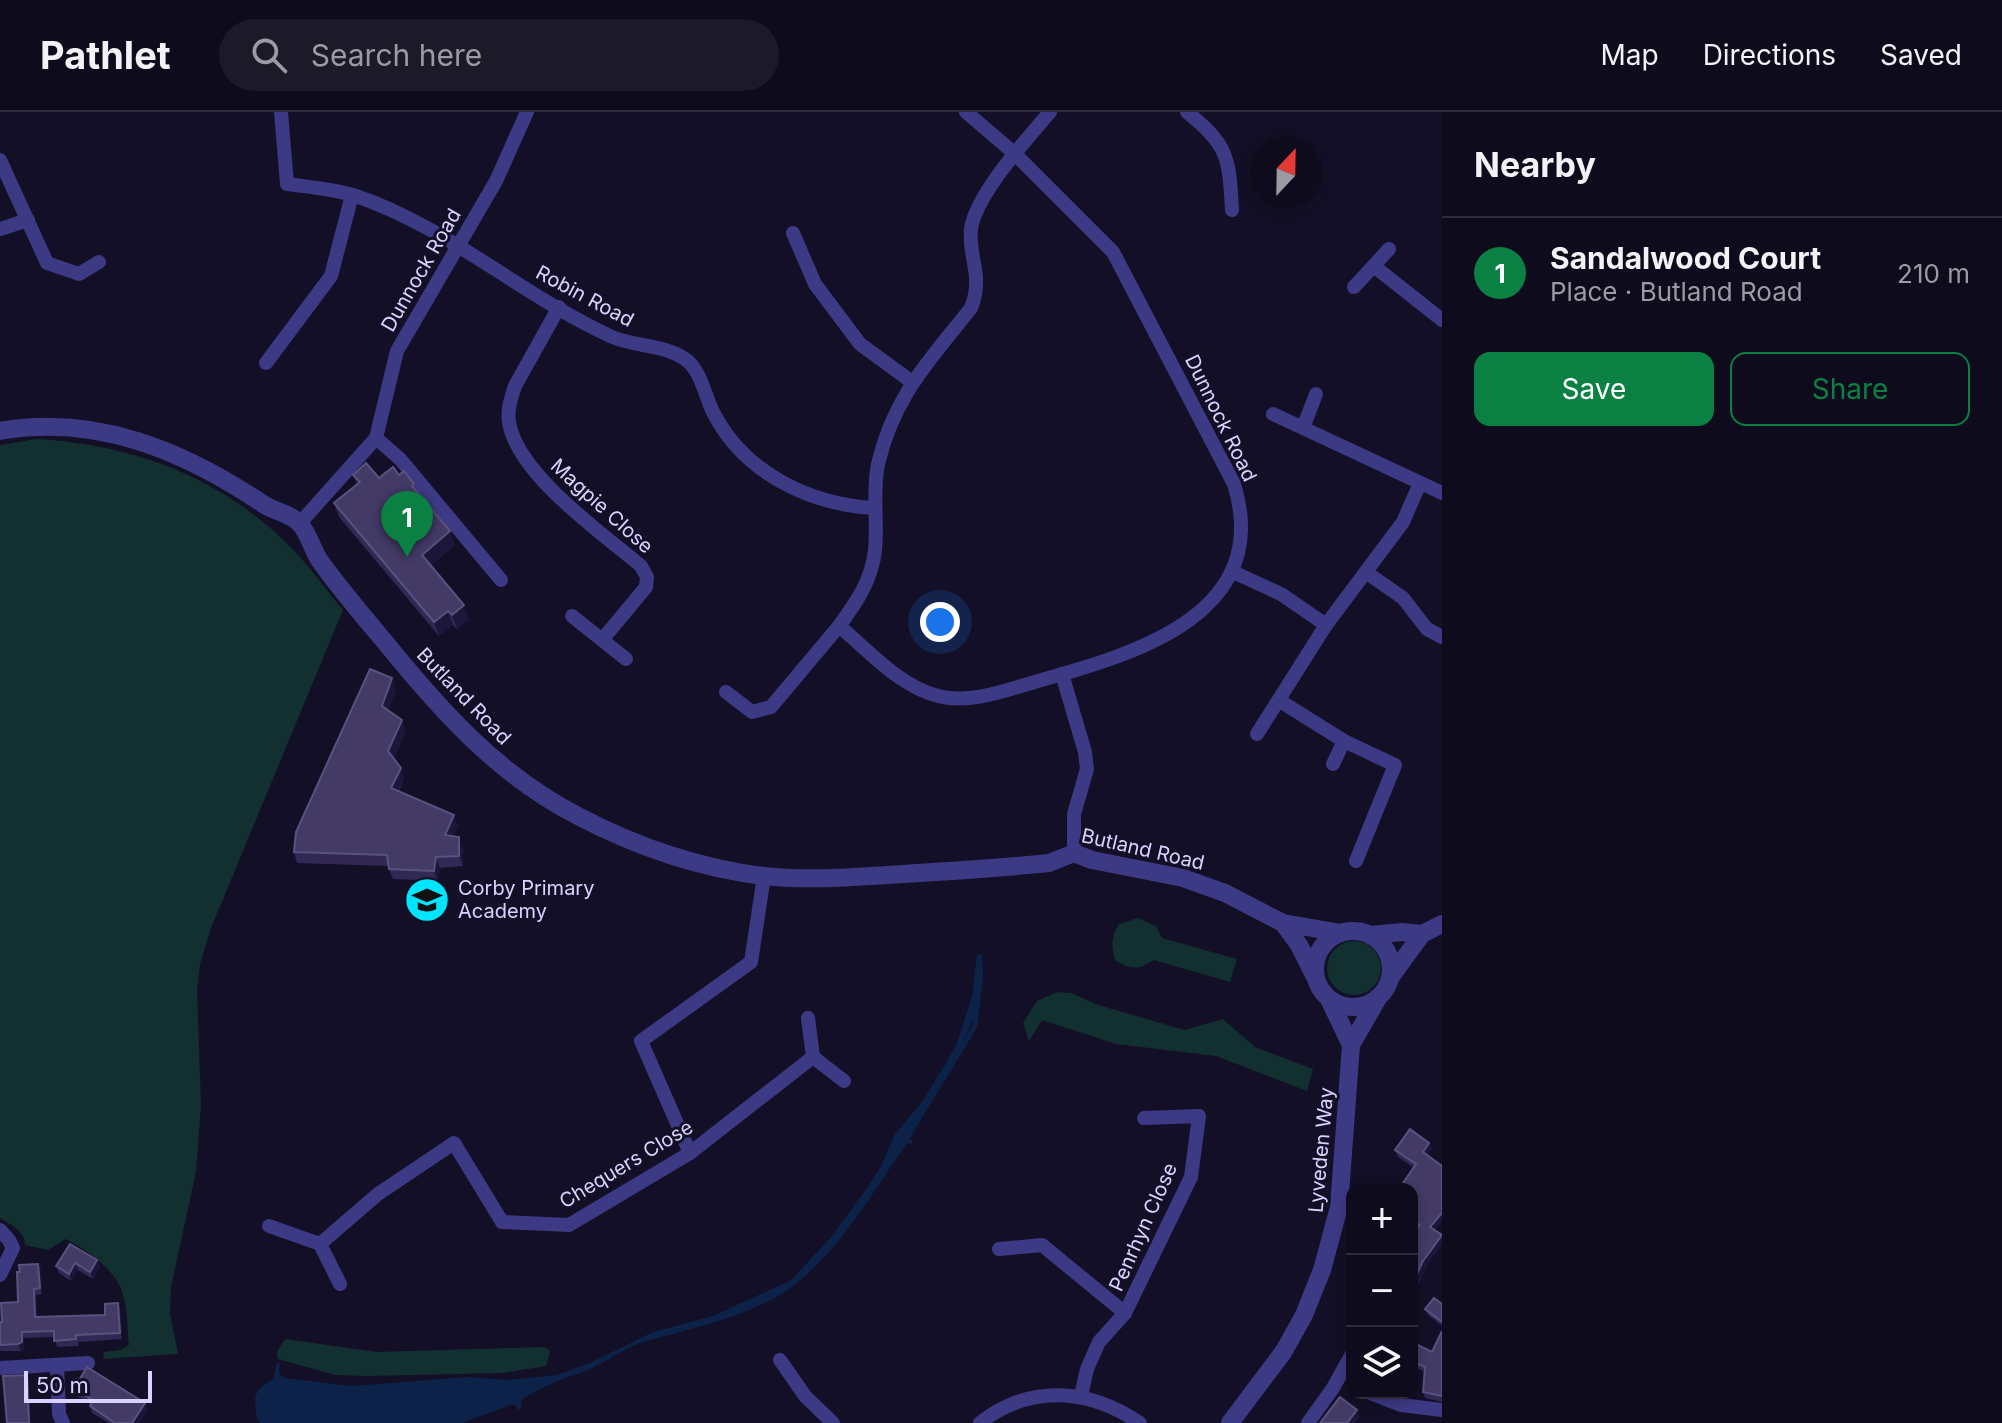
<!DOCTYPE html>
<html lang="en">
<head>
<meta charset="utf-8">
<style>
	body { margin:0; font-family:Inter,sans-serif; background:#1c1929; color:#f1f3f6 }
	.controls { position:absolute; right:24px; bottom:24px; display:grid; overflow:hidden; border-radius:16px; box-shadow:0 4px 12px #0003 }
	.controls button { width:72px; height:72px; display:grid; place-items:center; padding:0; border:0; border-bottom:2px solid #2e2b3b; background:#0e0b1c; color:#f1f3f6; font:40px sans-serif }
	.compass { position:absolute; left:1250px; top:24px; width:72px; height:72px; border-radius:50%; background:#0e0b1c; box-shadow:0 4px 12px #0003; rotate:22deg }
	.scale { position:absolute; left:24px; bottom:20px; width:128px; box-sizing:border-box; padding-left:8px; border:4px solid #d9d4ff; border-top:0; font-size:22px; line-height:28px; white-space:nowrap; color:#d9d4ff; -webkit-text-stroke:6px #130f26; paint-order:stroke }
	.you { position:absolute; left:940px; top:510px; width:28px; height:28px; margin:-20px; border:6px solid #fff; border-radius:50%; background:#1a73e8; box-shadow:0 0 0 12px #1a73e833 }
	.badge { display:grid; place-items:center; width:52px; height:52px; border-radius:50%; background:#0b8043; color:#fff; font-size:26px; font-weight:700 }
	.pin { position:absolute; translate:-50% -66px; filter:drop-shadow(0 2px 4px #0008) }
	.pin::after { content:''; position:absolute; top:42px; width:28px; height:24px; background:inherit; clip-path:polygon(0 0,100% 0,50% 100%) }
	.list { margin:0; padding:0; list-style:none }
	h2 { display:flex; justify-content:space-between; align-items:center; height:104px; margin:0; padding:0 32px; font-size:34px }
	h2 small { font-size:26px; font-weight:400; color:#9b9ba3 }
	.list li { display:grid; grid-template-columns:52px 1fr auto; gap:24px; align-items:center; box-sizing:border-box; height:112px; padding:0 32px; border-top:2px solid #2e2b3b }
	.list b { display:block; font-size:30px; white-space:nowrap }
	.list p { margin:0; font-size:26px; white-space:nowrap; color:#9b9ba3 }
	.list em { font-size:26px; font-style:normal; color:#9b9ba3 }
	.actions { display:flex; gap:16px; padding:24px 32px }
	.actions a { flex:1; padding:18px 0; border:2px solid #0b8043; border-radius:16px; text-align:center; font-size:28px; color:#0b8043 }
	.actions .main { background:#0b8043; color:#fff }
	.icon { flex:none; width:44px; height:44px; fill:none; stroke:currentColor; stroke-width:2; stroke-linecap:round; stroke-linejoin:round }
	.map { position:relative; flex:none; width:1442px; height:1311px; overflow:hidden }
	header { display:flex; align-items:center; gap:48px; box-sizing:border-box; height:112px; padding:0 40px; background:#0e0b1c; border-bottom:2px solid #2e2b3b }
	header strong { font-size:38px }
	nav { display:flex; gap:44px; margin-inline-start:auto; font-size:28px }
	.search { width:560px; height:72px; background:#1c1929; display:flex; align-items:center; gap:20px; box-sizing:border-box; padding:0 28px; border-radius:44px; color:#9b9ba3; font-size:30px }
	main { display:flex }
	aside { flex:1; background:#0e0b1c }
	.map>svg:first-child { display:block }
	.green { fill:#12302f }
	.water { fill:#0c2248 }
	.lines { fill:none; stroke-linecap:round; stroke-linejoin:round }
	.stream { stroke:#0c2248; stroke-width:5 }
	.minor { stroke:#3d3a85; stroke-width:14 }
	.tertiary { stroke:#3d3a85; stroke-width:18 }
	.wall { fill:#312854 }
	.shaded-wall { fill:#1d163a }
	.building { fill:#433a66; stroke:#5a527e; stroke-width:2 }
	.labels { text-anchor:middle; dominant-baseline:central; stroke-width:6; stroke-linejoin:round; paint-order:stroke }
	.street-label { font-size:20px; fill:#d9d4ff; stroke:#130f26 }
	.poi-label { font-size:20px; fill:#d9d4ff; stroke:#130f26; text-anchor:start }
</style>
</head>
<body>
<header>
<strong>Pathlet</strong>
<div class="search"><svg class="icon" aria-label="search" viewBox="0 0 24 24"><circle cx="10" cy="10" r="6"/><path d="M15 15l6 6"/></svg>Search here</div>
<nav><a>Map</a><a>Directions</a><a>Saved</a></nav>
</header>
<main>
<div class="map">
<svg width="1442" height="1311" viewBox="0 0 1442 1311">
	<rect width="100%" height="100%" fill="#130f26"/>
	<g class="green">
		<path d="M36,327C139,333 229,368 300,445C315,462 329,481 343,498L211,816L200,852L197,878L201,993L196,1060L171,1175L170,1201L178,1242L103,1247L104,1240L120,1238L129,1233C127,1217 128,1198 123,1183C117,1158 86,1138 66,1127L48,1138L25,1133C25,1119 11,1113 0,1106V333Z"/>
		<path d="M1138,806L1156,814L1162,826L1237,847L1230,870L1154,848C1139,858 1130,858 1115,848C1111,833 1111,825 1119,812Z"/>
		<circle cx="1354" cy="856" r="27"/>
		<path d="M1057,880L1071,881L1098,893L1185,918L1223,907L1255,935L1313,957L1307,979L1216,944L1116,932L1042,908L1029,929L1023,911L1037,889Z"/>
		<path d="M285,1227L377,1240L542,1235L547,1236L550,1240L546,1254L503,1261L367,1264L335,1263L278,1247L277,1240Z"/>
	</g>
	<path class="water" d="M981,842C995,896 937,974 910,1019L908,1027L913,1028L912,1032L907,1031C869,1085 832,1154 773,1187C734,1208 688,1218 646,1229C626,1234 606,1251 586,1259C563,1267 540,1274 521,1289L522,1296L518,1298L516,1293H511L462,1311H260L256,1303L255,1285L259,1277L273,1267L277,1251H280L279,1261L284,1266L352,1274L467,1265L508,1268L557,1263L592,1250L653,1220L713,1204L791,1168L831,1125L867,1076L881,1054L895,1022L922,990L956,934L972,884L977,843Z"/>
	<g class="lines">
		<path class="stream" d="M905,1029L975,914L979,879"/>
		<g class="minor">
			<path d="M281,0L287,72C309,75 333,77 353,83C445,113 523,184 610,224C633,235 664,232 685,247C701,258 705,284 713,300C744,361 809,392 873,396"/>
			<path d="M966,0L1015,42L1113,140L1234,372C1273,499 1142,540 1045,567C1012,576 972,593 938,584C899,574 869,539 839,514C856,491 872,468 875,438C878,409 872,381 878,352C894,284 929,249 971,196C984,164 968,145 971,117C976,82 1027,27 1050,0"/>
			<path d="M1187,0C1229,34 1229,46 1232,98"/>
			<path d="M0,48L47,151L79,162L99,150"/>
			<path d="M0,117L28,108"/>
			<path d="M793,121L815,172L860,232L912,270"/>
			<path d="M1375,155L1442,208"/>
			<path d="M1354,175L1389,137"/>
			<path d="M559,195L515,274C511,286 507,298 509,310C517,362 602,421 641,454L647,465L646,475L602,528"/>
			<path d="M266,251L331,164L352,83"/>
			<path d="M1273,302L1442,381"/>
			<path d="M1303,316L1316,282"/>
			<path d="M376,326L400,347L501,468"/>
			<path d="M300,411L376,326L397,239L496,69L527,0"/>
			<path d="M1233,460L1281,482L1326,513L1257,622"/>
			<path d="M1367,461L1403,486L1427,517L1442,525"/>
			<path d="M572,504L626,547"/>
			<path d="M1326,513L1403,410L1420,371"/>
			<path d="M1062,562L1085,640L1087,657L1074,702V741"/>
			<path d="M726,580L752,600L771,595L839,514"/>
			<path d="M1280,589L1344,629L1395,653L1356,749"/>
			<path d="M1333,652L1344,629"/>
			<path d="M808,906L813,945"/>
			<path d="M690,1041L641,929L751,850L764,764"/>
			<path d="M269,1114L320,1132L340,1172"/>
			<path d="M0,1118L9,1128L13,1136L0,1163"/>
			<path d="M320,1132L378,1082L454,1031L502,1110L569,1113L690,1041L813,945L844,969"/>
			<path d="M999,1137L1042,1133L1125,1201"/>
			<path d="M780,1248L805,1284L833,1311"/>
			<path d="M57,1253L59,1302L63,1311"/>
			<path d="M0,1256L88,1251"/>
			<path d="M1370,1281L1401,1293L1442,1298"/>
			<path d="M1081,1284L1087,1257L1099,1230L1125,1201L1191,1065L1199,1004L1144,1006"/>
			<path d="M980,1311C1031,1271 1089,1277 1140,1311"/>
			<path d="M1308,1311L1333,1276L1352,1242"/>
		</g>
		<g class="tertiary">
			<path d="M0,319C97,302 184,339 263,392C273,399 292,402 300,412C308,420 313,439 320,449C340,477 363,504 385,530C441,599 498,663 578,704C635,734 700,756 763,764C809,769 857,765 903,762C952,759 1001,756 1049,751L1074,741L1092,748L1183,766L1225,781L1283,811L1341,821"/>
			<path d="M1283,811L1299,833L1314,863"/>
			<circle cx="1353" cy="857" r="38"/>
			<path d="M1370,823L1402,820L1422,822"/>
			<path d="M1390,866L1422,822L1442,812"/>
			<path d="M1329,887L1351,933"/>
			<path d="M1230,1311L1284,1239L1304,1203L1322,1158L1339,1095L1351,933L1378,886"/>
		</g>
	</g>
	<g class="wall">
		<path d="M353,363L379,366L417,380L455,433L431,453L469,507L457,517L453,513L439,524L339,405L334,391L357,372Z"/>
		<path d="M396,577L388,598L406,618L394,646L404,666L399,679L458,714L453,724L463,736V754L440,756L438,769L393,767L388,754L297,751L294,740Z"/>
		<path d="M1429,1031L1432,1037L1427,1044L1435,1118L1426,1155L1419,1171L1416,1170L1412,1179V1123L1417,1116L1412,1112V1077H1402L1401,1074L1413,1055L1398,1045L1395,1038Z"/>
		<path d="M97,1148L100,1155L93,1167L78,1158L71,1169L59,1161L56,1154Z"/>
		<path d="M38,1152L41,1158L42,1182L36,1183L37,1205L105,1203L118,1191L120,1197L122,1227L78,1230L79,1234L57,1235L54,1225L24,1226V1236L21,1239H0V1210H2L18,1190L20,1160Z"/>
		<path d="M1442,1192V1214L1428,1203L1425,1197Z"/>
		<path d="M1442,1219V1290L1425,1286L1423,1280L1425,1260L1412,1254V1230L1432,1240Z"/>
		<path d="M74,1277L148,1297L139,1311H109L92,1301L90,1294L91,1292L77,1284Z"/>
	</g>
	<g class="shaded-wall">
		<path d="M450,419L455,433L427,457L422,443Z"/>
		<path d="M464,493L469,507L457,517L452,503Z"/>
		<path d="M448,499L453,513L439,524L434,510Z"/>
		<path d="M392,566L396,577L385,605L382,594Z"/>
		<path d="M402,608L406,618L392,650L388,639Z"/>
		<path d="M401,656L404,666L395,686L391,676Z"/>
		<path d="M454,703L458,714L449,733L445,723Z"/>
		<path d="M459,725L463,736V754L459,744Z"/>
		<path d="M436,745L440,756L438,769L434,759Z"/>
		<path d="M1429,1031L1432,1037L1425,1047L1423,1040Z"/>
		<path d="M1442,1101V1110L1433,1121L1430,1115Z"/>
		<path d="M1442,1123V1133L1426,1155L1419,1171L1416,1164L1423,1149Z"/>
		<path d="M97,1148L100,1155L93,1167L90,1160Z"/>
		<path d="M75,1151L78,1158L71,1169L69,1162Z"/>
		<path d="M38,1152L41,1158L42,1182L40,1176Z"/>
		<path d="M1414,1163L1416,1170L1412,1179V1167Z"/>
		<path d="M34,1177L36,1183L38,1211L35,1205Z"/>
		<path d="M118,1191L120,1197L122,1227L120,1221Z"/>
		<path d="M22,1220L24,1226V1236L21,1239L18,1232Z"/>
		<path d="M27,1263L29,1269L31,1311H29Z"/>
		<path d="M145,1291L148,1297L139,1311H132Z"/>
		<path d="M1357,1298L1360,1305L1355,1311H1347Z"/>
	</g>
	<g class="building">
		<path d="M366,351L379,366L393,355L399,363L404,359L414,372L412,374L450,419L422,443L464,493L452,503L448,499L434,510L334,391L360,370L353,363Z"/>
		<path d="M370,557L392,566L382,594L402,608L388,639L401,656L391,676L454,703L445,723L459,725V744L436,745L434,759L389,757L387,743L294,740L296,720Z"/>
		<path d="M1410,1017L1429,1031L1423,1040L1442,1054V1101L1430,1115L1442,1123L1423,1149L1416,1164L1414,1163L1412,1167V1123L1420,1113L1412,1107V1077H1405L1401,1074L1416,1052L1395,1038Z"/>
		<path d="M70,1132L97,1148L90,1160L75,1151L69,1162L56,1154Z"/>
		<path d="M38,1152L40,1176L34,1177L35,1205L105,1203V1192L118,1191L120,1221L76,1223V1227L54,1229V1219L22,1220V1230L18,1232L0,1233V1210H2L1,1191L18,1190L17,1160H20L19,1153Z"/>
		<path d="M1434,1186L1442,1192V1210L1425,1197Z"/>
		<path d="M1442,1219V1284L1423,1280L1425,1255L1412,1249V1230L1432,1240Z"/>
		<path d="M87,1255L145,1291L132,1311H115L90,1294L93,1288L74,1277Z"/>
		<path d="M27,1263L29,1311H7L3,1264Z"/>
		<path d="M1340,1285L1357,1298L1347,1311H1320Z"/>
	</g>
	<defs>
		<g id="school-disc" transform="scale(2.3)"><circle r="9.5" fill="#00e5ff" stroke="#130f26"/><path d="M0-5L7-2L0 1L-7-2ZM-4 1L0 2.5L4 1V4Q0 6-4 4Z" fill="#111"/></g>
	</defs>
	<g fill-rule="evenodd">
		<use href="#school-disc" x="427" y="788"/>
	</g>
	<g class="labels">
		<g class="street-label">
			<text transform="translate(421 158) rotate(-60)">Dunnock Road</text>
			<text transform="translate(585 184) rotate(28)">Robin Road</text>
			<text transform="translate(1221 306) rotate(64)">Dunnock Road</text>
			<text transform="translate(602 394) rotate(42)">Magpie Close</text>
			<text transform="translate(464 584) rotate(46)">Butland Road</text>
			<text transform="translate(1143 737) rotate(13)">Butland Road</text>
			<text transform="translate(1321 1038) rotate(-85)">Lyveden Way</text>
			<text transform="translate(626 1052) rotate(-31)">Chequers Close</text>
			<text transform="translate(1143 1115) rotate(-66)">Penrhyn Close</text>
		</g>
		<g class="poi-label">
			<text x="458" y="776">Corby Primary<tspan x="458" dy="23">Academy</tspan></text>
		</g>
	</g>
</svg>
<div class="controls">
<button>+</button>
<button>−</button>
<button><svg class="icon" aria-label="layers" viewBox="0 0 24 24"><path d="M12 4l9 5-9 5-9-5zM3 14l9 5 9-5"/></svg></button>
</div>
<svg class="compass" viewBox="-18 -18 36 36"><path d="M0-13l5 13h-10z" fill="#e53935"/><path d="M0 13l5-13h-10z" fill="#9b9ba3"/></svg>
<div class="scale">50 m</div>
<div class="you"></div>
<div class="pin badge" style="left:407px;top:445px">1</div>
</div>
<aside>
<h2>Nearby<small></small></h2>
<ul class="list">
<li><span class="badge">1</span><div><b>Sandalwood Court</b><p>Place · Butland Road</p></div><em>210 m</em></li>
</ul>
<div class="actions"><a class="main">Save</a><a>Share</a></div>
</aside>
</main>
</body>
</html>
